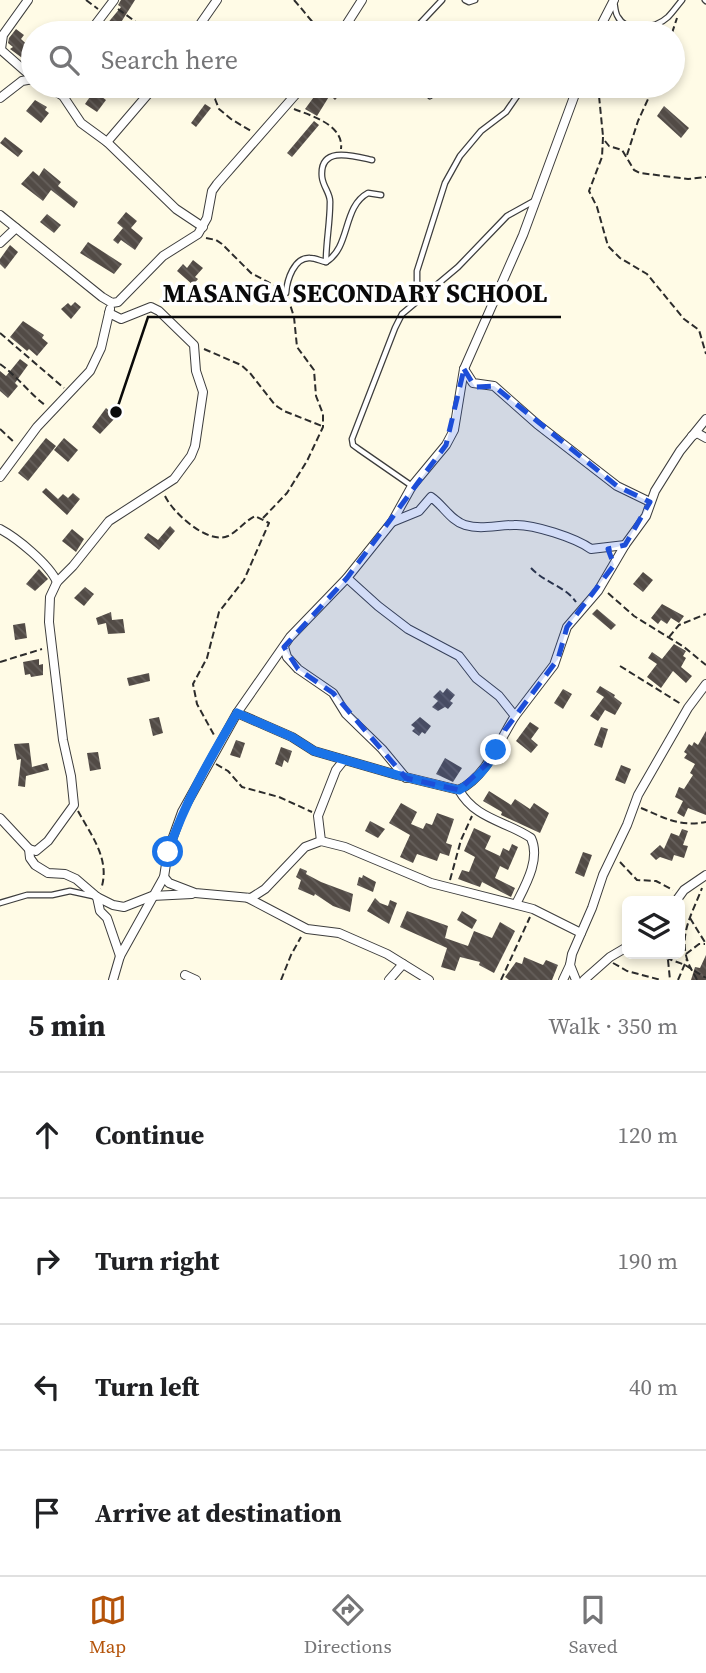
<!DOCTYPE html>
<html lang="en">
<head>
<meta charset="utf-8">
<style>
	body { margin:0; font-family:"Source Serif 4",serif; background:#f2f2f2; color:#202124 }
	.controls { position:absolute; right:21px; bottom:21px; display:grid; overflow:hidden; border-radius:10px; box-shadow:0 4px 10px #0003 }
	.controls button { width:63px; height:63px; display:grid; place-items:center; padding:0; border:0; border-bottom:2px solid #e0e0e0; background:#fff; color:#202124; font:35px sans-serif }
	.stop { position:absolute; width:21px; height:21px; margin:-16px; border:5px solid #1a73e8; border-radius:50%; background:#fff }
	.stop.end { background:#1a73e8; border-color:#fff; box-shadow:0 2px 7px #0008 }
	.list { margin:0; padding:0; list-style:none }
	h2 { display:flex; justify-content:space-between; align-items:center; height:91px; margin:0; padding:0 28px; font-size:30px }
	h2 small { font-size:23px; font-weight:400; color:#757577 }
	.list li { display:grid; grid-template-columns:46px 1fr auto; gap:21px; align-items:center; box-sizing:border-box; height:126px; padding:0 28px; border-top:2px solid #e0e0e0 }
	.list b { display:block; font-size:26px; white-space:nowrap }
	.list em { font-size:23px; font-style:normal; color:#757577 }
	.icon { flex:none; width:38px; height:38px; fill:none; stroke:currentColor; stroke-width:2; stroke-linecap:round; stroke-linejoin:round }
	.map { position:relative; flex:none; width:706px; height:980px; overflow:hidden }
	.search { position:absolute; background:#fff; box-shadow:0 4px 10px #0003; left:21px; right:21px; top:21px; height:77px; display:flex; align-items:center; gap:18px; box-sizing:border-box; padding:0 24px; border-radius:38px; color:#757577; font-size:26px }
	.sheet { height:595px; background:#fff }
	nav { display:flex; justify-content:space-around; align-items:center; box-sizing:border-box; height:98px; border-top:2px solid #e0e0e0; background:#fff; font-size:19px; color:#757577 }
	nav a { display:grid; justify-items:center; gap:4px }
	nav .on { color:#b45309 }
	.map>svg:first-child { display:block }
	.building { fill:url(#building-back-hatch) }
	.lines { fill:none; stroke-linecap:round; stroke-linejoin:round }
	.service-casing { stroke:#3d3d3d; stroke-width:7 }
	.minor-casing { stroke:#3d3d3d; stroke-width:10 }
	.path { stroke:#2c2c2c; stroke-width:2; stroke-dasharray:7 3.5; stroke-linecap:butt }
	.service { stroke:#fff; stroke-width:4.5 }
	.minor { stroke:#fff; stroke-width:8 }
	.route { stroke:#1a73e8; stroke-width:9 }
	.marked { fill:#1d4ed8; fill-opacity:0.2; stroke:#1d4ed8; stroke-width:5; stroke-dasharray:14 9; stroke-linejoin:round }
	.leader { fill:none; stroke:#0a0a0a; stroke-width:2.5 }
	.callout-dot { fill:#0a0a0a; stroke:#fff; stroke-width:2.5 }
	.callout-label { font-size:26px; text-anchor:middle; font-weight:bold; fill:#0a0a0a; stroke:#fff; stroke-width:7; stroke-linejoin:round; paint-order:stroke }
</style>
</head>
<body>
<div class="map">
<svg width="706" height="980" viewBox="0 0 706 980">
	<defs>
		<pattern id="building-back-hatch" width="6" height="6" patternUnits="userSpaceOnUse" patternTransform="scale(1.75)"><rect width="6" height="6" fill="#524b46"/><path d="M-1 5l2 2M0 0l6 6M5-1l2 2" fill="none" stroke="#66605c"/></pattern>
	</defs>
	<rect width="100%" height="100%" fill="#fffbe6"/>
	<g class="building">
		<path d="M121,0H135L115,32L106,25L121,7L118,5Z"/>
		<path d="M16,29L24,35L21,39L33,50V66L10,49L13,47L8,43L9,38Z"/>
		<path d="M322,86H341L345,89L335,100L330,95L317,116L305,109Z"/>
		<path d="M94,91L106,100L97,112L85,104Z"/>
		<path d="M35,100L47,107L45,110L49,113L41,123L26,111Z"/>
		<path d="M205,104L211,108L196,127L191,123Z"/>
		<path d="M664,106L689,128L681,138L657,116Z"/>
		<path d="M314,121L319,125L292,157L287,153Z"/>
		<path d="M5,137L23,151L18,157L0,143Z"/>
		<path d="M44,168L61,182L58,186L78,202L74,208L51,190L43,201L21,184L33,171L39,176Z"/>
		<path d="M126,212L137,221L131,228L143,238L135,250L121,240L118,244L113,240L123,228L117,223Z"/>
		<path d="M47,214L61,225L54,233L40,222Z"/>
		<path d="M88,242L122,264L114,274L80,253Z"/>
		<path d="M10,245L18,252L5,269L0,264V259Z"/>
		<path d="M193,260L203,268L195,277L198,279L193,285L177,271L183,264L187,268Z"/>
		<path d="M75,302L81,307L71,319L61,309L68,303L71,306Z"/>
		<path d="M23,321L44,335L42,338L48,343L37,356L29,349L27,351L10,337Z"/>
		<path d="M20,359L28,365L15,383L18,386L8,398L0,391V371L6,376Z"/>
		<path d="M106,408L116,417L100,434L92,427Z"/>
		<path d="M46,438L56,446L28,481L18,473Z"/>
		<path d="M64,438L78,450L68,462L54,450Z"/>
		<path d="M46,488L58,499L63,494L68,498L73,493L80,499L67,515L42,492Z"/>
		<path d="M170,526L175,531L159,550L144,538L148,533L158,540Z"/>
		<path d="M72,529L84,539L76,552L62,541Z"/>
		<path d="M39,569L48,579L35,591L26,584Z"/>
		<path d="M643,572L653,580L643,592L633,584Z"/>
		<path d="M85,587L94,594L84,606L74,598Z"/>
		<path d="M662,604L684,616L679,623L671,618L667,624L661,620L658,624L651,618Z"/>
		<path d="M597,609L616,625L611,630L592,614Z"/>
		<path d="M111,612L112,620L123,619L125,633L108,634L106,623L98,625L96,618Z"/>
		<path d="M25,623L27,638L15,640L13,625Z"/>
		<path d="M674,644L686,651L683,656L686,658L681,667L692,676L686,683L673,671L661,688L647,677L657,664L648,658L652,652L662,659Z"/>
		<path d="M39,659V665L43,664V675L31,677L30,674L25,675L23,662Z"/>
		<path d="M149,673L150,681L129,686L127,678Z"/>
		<path d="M600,686L615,695L614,697L622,703L615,715L605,710L598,721L590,716L604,697L596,692Z"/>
		<path d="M447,688L455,695L450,701L453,703L448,709L445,707L438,711L432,707L438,701L433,697L440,690L443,693Z"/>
		<path d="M563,689L572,694L563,709L554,703Z"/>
		<path d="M159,717L163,733L153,736L149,719Z"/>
		<path d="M420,717L431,726L425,734L422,732L419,736L412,731L415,728L411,725Z"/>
		<path d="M530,722L539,728L531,739L538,745L531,753L516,741Z"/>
		<path d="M601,727L608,729L602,748L594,745Z"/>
		<path d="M706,731V815L688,808L684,817L677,813L683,801L675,797L679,787L684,789L693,775L690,773L695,764L684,758L687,754L684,752L689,744L692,746L694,742L698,745Z"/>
		<path d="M236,740L245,743L240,758L230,755Z"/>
		<path d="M29,743L32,767L47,763L49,770L26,776L25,787L18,786L21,759L17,760L14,744Z"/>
		<path d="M281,747L292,751L288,763L284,760L282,767L275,764Z"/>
		<path d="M98,752L101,769L90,771L87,753Z"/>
		<path d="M445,758L462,768L453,782L436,774Z"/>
		<path d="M621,765L631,769L625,784L615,780Z"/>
		<path d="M489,791L511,805L515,799L530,809L534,803L549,813L540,833L501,815L502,812L483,801Z"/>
		<path d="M401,803L417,812L411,824L423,829L426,823L432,825L437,813L454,819L446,843L452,845L449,856L440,853L437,861L417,854L413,863L400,857L410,835L389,823Z"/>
		<path d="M370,821L385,829L378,838L365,831Z"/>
		<path d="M474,828L491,836L485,849L500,856L503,848L509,851L512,844L518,847L508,870L500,866L495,878L515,888L511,897L482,882L480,887L458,879L462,870L469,872L475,857L464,851Z"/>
		<path d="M682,829L688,831L683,845L688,846L684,858L674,855L672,861L660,857L656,860L650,854L660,845L664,849L671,833L679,836Z"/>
		<path d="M583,852L592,855L584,877L575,873Z"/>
		<path d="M300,868L307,871L306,874L321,882L353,894L350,912L333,906L315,894L314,896L298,889L301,880L296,877Z"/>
		<path d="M363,875L376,882L373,892L357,885L359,877L362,878Z"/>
		<path d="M375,898L380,903L388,906L390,900L397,903L389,924L367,911Z"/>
		<path d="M407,911L448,926L445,938L468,946L474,931L492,938L500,922L515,931L494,973L479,965L480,962L460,957L455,971L441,967L447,948L400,927Z"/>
		<path d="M462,911L477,920L472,929L457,920Z"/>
		<path d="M706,955V980H691L695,967L700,968Z"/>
		<path d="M524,957L543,965L546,960L558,965L552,980H509L505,977L516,962L522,964Z"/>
	</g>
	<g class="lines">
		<g class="service-casing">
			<g id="service">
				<path d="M465,0L469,2L475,0"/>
				<path d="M705,0L706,1"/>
				<path d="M614,1C615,6 615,13 618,17C627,34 656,28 668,17C673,12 677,6 682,0"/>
				<path d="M411,33L442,0"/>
				<path d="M423,86L430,96"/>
				<path d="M326,262C326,242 330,223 330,203C331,194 323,187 322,177C319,145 354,156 372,160"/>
				<path d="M286,293C287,280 294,257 310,258C315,258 321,261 326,262C351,247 342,207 368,193L381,195"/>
				<path d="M417,301V271L445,183L460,156L481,131L506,112L524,86"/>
				<path d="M412,486L360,450L353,445L352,439L395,328L402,314L458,267L507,216L534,201"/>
				<path d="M0,903L27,895H52L70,891L93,896"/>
			</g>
		</g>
		<g class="minor-casing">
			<g id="minor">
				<path d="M89,33L114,0"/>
				<path d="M194,33L217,0"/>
				<path d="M341,33L362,0"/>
				<path d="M597,33L614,0"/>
				<path d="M0,49L33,78"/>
				<path d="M1,49L3,35L28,0"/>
				<path d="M47,86L63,96L81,123L107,142L176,209L203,227"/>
				<path d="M0,98L22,81L33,79"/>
				<path d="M107,142L155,86"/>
				<path d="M0,215L102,297L112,303L118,302L163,256L198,234L207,218L212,191L217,184L303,86"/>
				<path d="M0,243L16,228"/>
				<path d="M464,369L473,383L494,386L537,424L617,486L650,502"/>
				<path d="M692,436L697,433L706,438"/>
				<path d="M0,477L37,427L90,371L101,348L110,309"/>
				<path d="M392,522L419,511L431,497C443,505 451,521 465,525C481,530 497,525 514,525C533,524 576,538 591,549L625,545"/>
				<path d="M0,529C17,538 49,564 57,582"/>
				<path d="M284,647L287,657L298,669L333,693L346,714L382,749L406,778"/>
				<path d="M237,713L292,737L314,751L397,775L459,790C488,775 498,742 515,716L499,696L476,678L459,656L408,629L378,606L347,578"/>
				<path d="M515,716L554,665L567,627L598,591L625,545L646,516L655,491L680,451L706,419"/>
				<path d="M459,790C475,819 506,821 531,838C541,859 525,886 516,904"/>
				<path d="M0,818L29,849L36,851L48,841L74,805L71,776L63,740L49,622L50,597L57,582L73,566L109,521L174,479L191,456L195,446L203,392L196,371L194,345L159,311L151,307L121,319L109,313"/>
				<path d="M321,841L318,816L336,770L344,760"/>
				<path d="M29,849L30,858L35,865L48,873L65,874L76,879L97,897L113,905L124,907L152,896L192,894"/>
				<path d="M164,877L169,883L195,893L251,898L265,889L305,847L321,841L345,847L431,883L533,909L581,933"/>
				<path d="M97,897L100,911L107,918L120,956"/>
				<path d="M248,898L307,929L339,933L387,954L429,980"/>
				<path d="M676,901L684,890L706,875"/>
				<path d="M185,975L196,980"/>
				<path d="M113,980L120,956L164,877L168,851L182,812L237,713L290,637L347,578L392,522L412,486L446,445L454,430L464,369L523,235L578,86"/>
				<path d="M389,980L403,964"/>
				<path d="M563,980L570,965"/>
				<path d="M576,980L570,965L572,954L592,908L603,875L627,825L638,795L688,708L706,684"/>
				<path d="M584,980L610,957L627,947"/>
			</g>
		</g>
		<g class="path">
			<path d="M86,0L98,9"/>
			<path d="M294,0C304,11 312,23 324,33"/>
			<path d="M118,9L151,33"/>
			<path d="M211,26L221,33"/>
			<path d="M672,33L677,18"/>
			<path d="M198,86L215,99L219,109L231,119L251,131"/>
			<path d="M598,86L603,136"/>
			<path d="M294,109C312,116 344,125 341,149"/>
			<path d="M603,137L602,157L589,191L597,207L608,246L620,258L647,274L684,319L699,330L706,354"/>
			<path d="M605,141L609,146L622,150L634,170L640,173L688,179L706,177"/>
			<path d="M627,155L638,121L654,86"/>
			<path d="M206,238L216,240L222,244L251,273L281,289"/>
			<path d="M0,333L64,388"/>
			<path d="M204,349L241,365L250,373L275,405L284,411L322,426"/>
			<path d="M0,364C17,376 29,393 45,405"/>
			<path d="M0,429L15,443"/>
			<path d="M165,496C173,513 208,545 228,536C238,531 245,521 255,516L269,523L244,580L219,612L207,658L193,684L197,704L214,735"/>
			<path d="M263,518L287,493L307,461L323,427V414L316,396L314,370L297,347L294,317L288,298"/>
			<path d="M531,568C545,583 565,586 576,602"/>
			<path d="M608,593L634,616L684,647L706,665"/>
			<path d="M669,637L679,625L706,614"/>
			<path d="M0,662L42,649"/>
			<path d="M620,666L681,704"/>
			<path d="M216,764L228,771L242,787L279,797L312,812"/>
			<path d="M641,808C665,818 679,827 706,822"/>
			<path d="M78,811C91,835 111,860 101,889"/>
			<path d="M620,862L637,880L656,881L673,890"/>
			<path d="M450,880L461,840L472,816"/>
			<path d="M690,918L706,944"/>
			<path d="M656,954L685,965L706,978"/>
			<path d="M686,954L699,944H705"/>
			<path d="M668,960L670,980"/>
			<path d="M613,963L627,971L661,980"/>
			<path d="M281,980L291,955L301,937"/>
			<path d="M501,980L530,917"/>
			<path d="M678,980L687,959"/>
			<path d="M697,980C694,973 689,967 687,959C679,933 693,912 702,888"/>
		</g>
		<use href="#service" class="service"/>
		<use href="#minor" class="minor"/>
	</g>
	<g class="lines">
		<path class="route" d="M168,852C185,802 210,758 237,713L292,737L314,751L397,775L459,790C474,782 490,765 496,750"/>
	</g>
	<path class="marked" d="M464,369L475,387L494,386L617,486L650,502L625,545L608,549L614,565L567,627L558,659L505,730L493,758L459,790L406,778L333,693L298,669L284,647L347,578L446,445Z"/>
	<path class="leader" d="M116 412L148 317H561"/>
	<circle class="callout-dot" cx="116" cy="412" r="7"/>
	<g class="callout-label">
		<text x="355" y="302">MASANGA SECONDARY SCHOOL</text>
	</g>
</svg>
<div class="controls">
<button><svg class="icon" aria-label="layers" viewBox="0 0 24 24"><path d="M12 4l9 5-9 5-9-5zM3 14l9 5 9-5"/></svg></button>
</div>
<div class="stop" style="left:168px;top:852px"></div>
<div class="stop end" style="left:496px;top:750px"></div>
<div class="search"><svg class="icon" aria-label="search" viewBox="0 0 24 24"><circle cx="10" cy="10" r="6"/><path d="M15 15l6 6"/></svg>Search here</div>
</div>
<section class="sheet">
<h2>5 min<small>Walk · 350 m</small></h2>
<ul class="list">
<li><svg class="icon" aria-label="ahead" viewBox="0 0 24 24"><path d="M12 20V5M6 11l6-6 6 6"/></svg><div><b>Continue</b></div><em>120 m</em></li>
<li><svg class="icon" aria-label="right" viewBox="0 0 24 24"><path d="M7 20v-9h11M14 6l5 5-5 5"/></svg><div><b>Turn right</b></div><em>190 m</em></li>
<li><svg class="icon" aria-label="left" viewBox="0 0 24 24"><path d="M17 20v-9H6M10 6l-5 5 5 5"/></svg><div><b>Turn left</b></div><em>40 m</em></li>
<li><svg class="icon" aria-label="arrive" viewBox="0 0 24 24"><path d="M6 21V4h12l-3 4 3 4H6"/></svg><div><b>Arrive at destination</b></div></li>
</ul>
</section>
<nav>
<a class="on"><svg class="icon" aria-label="map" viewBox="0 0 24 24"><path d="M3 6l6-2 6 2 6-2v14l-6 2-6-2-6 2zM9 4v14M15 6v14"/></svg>Map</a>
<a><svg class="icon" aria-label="directions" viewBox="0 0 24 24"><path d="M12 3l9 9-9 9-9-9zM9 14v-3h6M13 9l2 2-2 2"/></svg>Directions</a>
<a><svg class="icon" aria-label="saved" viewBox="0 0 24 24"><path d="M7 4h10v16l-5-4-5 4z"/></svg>Saved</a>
</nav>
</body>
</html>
